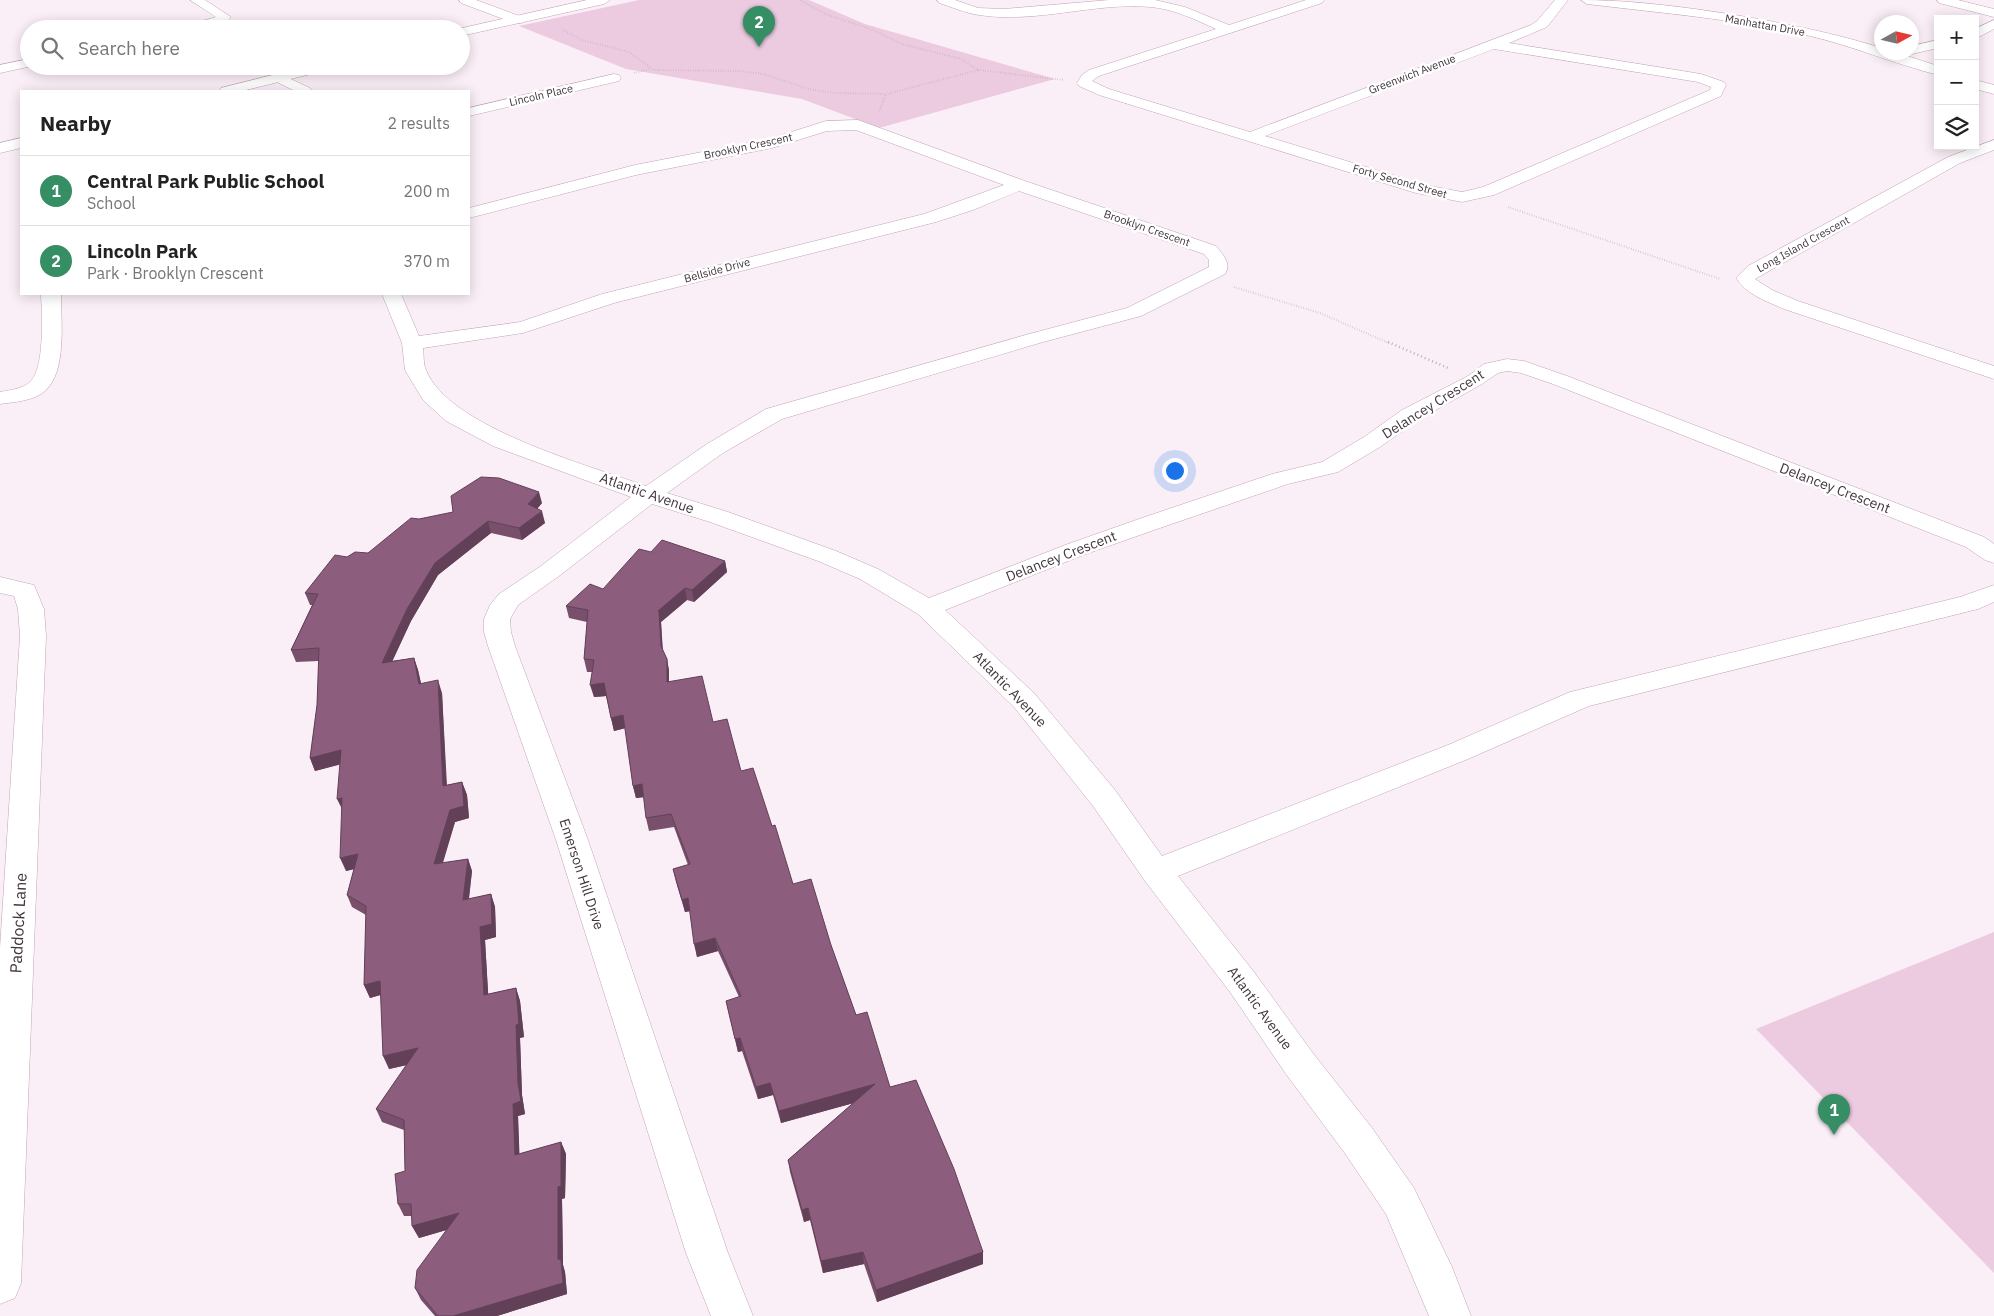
<!DOCTYPE html>
<html lang="en">
<head>
<meta charset="utf-8">
<style>
	body { margin:0; font-family:"IBM Plex Sans",sans-serif; background:#f2f2f2; color:#222 }
	.controls { position:absolute; right:15px; top:15px; display:grid; overflow:hidden; border-radius:0px; box-shadow:0 2px 12px #0003 }
	.controls button { width:45px; height:45px; display:grid; place-items:center; padding:0; border:0; border-bottom:1px solid #e0e0e0; background:#fff; color:#222; font:25px sans-serif }
	.compass { position:absolute; left:1874px; top:15px; width:45px; height:45px; border-radius:50%; background:#fff; box-shadow:0 2px 12px #0003; rotate:82deg }
	.you { position:absolute; left:1174px; top:470px; width:18px; height:18px; margin:-12px; border:4px solid #fff; border-radius:50%; background:#1a73e8; box-shadow:0 0 0 8px #1a73e833 }
	.badge { display:grid; place-items:center; width:32px; height:32px; border-radius:50%; background:#358e64; color:#fff; font-size:16px; font-weight:700 }
	.pin { position:absolute; translate:-50% -41px; filter:drop-shadow(0 1px 2px #0008) }
	.pin::after { content:''; position:absolute; top:26px; width:18px; height:15px; background:inherit; clip-path:polygon(0 0,100% 0,50% 100%) }
	.list { margin:0; padding:0; list-style:none }
	h2 { display:flex; justify-content:space-between; align-items:center; height:65px; margin:0; padding:0 20px; font-size:21px }
	h2 small { font-size:16px; font-weight:400; color:#767676 }
	.list li { display:grid; grid-template-columns:32px 1fr auto; gap:15px; align-items:center; box-sizing:border-box; height:70px; padding:0 20px; border-top:1px solid #e0e0e0 }
	.list b { display:block; font-size:19px; white-space:nowrap }
	.list p { margin:0; font-size:16px; white-space:nowrap; color:#767676 }
	.list em { font-size:16px; font-style:normal; color:#767676 }
	.icon { flex:none; width:28px; height:28px; fill:none; stroke:currentColor; stroke-width:2; stroke-linecap:round; stroke-linejoin:round }
	.map { position:relative; flex:none; width:1994px; height:1316px; overflow:hidden }
	.search { position:absolute; background:#fff; box-shadow:0 2px 12px #0003; left:20px; top:20px; width:450px; height:55px; display:flex; align-items:center; gap:12px; box-sizing:border-box; padding:0 18px; border-radius:28px; color:#767676; font-size:19px }
	.panel { position:absolute; background:#fff; box-shadow:0 2px 12px #0003; left:20px; top:90px; width:450px; height:205px; border-radius:0px }
	.map>svg:first-child { display:block }
	.green { fill:#eccbe1 }
	.lines { fill:none; stroke-linecap:round; stroke-linejoin:round }
	.minor-casing { stroke:#c0a3b6; stroke-width:1 }
	.tertiary-casing { stroke:#c0a3b6; stroke-width:1 }
	.path-far1 { stroke:#bcb0b8; stroke-width:2; stroke-dasharray:0.5 2; stroke-linecap:butt }
	.path { stroke:#bcb0b8; stroke-width:2.5; stroke-dasharray:1 3; stroke-linecap:butt }
	.minor { fill:#fff; fill-rule:evenodd }
	.tertiary { fill:#fff; fill-rule:evenodd }
	.wall { fill:#78506c }
	.shaded-wall { fill:#624158 }
	.building { fill:#8c5d7d; stroke:#624158 }
	.labels { text-anchor:middle; dominant-baseline:central; stroke-width:5; stroke-linejoin:round; paint-order:stroke }
	.far-street-label { font-size:11px; fill:#41353d; stroke:#fff }
	.street-label { font-size:14px; fill:#41353d; stroke:#fff }
	.near-street-label { font-size:16px; fill:#41353d; stroke:#fff }
</style>
</head>
<body>
<div class="map">
<svg width="1994" height="1316" viewBox="0 0 1994 1316">
	<rect width="100%" height="100%" fill="#fbeff7"/>
	<g class="green">
		<path d="M639,0H809L865,24L1055,79L879,128L802,99L626,69L519,26Z"/>
		<path d="M1994,932V1273L1756,1029Z"/>
	</g>
	<g class="lines">
		<g class="minor-casing">
			<g id="minor">
				<path d="M190,0H205L231,17C220,31 200,29 184,29L185,26L216,17Z"/>
				<path d="M459,0H476L522,17L524,20L522,23H514L461,3Z"/>
				<path d="M937,0H955L978,8L1004,9L1109,0H1155L1185,7L1229,25L1306,0H1324L1322,3L1099,76L1092,81L1109,89L1250,132L1531,25L1537,21L1555,0H1568L1547,27L1509,43L1701,74L1724,82L1726,85L1721,96L1494,195L1462,202L1416,193L1099,95L1079,86L1077,83L1082,75L1089,70L1216,29C1196,20 1174,9 1151,7C1094,2 1036,24 979,15C965,13 952,7 939,3ZM1494,49L1698,82L1711,87L1710,90L1483,187L1462,192L1425,185L1265,136Z"/>
				<path d="M1937,0H1958L1994,9V17L1939,3Z"/>
				<path d="M29,59V66H32L0,73V65Z"/>
				<path d="M280,74L310,88L312,91H295L275,81L273,78L275,75Z"/>
				<path d="M614,74L619,75L621,78L619,81L469,116V108Z"/>
				<path d="M858,120L1025,181L1216,246C1223,255 1232,263 1225,274L1141,316L1043,342L782,419L723,453L667,493L728,512L836,551L878,569L929,598L1068,544L1139,519L1272,474L1322,462L1364,437L1402,410L1468,376L1484,364L1507,359L1524,361L1567,376L1984,537L1994,544V563L1985,560L1966,547L1553,384L1521,373L1507,371L1498,373L1482,384L1418,420L1380,447L1338,472L1288,484L1157,529L1086,554L945,610L1034,693L1115,790L1162,856L1448,745L1570,692L1960,597L1994,585V602L1978,609L1589,706L1468,759L1178,876L1254,972L1312,1052L1372,1128L1414,1188L1452,1267L1471,1316H1429L1386,1214L1344,1152L1286,1074L1230,992L1145,881L1093,806L1014,707L918,614L860,579L818,561L710,522L652,504L559,576L518,605L510,619L511,632L515,646L588,840L728,1253L753,1316H711L686,1253L556,840L488,646L484,632V619L490,605L499,594L541,566L631,497L493,446L446,421L423,400L405,370L402,343L382,294H401L419,336L520,322L602,294L924,214L1004,185L856,130L827,131L772,148L636,175L469,218V208L635,165L769,139L826,121ZM1019,191L1204,254L1209,260V267L1127,308L1029,334L766,409L707,444L646,486C590,466 448,427 426,370C423,364 424,354 423,348L523,333L614,303L936,222L973,210Z"/>
				<path d="M1994,140V150L1960,163L1755,279L1772,290L1798,301L1994,366V379L1784,309C1766,301 1747,295 1736,278L1748,266L1948,157Z"/>
				<path d="M41,294H61C61,321 67,372 45,391C34,401 14,402 0,404V392C10,390 22,389 30,382C45,369 42,314 41,294Z"/>
				<path d="M0,577L34,585L44,609L46,636L21,1283L15,1298L0,1304V948L20,636L18,609L14,596L0,593Z"/>
			</g>
		</g>
		<g class="tertiary-casing">
			<g id="tertiary">
				<path d="M587,0H610L604,4L461,36V29H458Z"/>
				<path d="M1581,0C1619,0 1657,4 1695,9C1758,18 1820,29 1882,48V52H1895L1938,66V75C1895,64 1853,46 1810,36C1737,19 1661,13 1587,4Z"/>
				<path d="M1994,20V29L1975,39V29Z"/>
				<path d="M1938,40V48L1912,54L1907,52H1912V46Z"/>
				<path d="M308,66H333L331,69L242,91H219L221,88Z"/>
				<path d="M1975,80L1994,85V94L1975,89Z"/>
				<path d="M21,138V148L0,153V143Z"/>
			</g>
		</g>
		<g class="path-far1">
			<path d="M563,30L582,40L629,52L654,70L740,71L763,74L809,89L833,93L887,94L978,70L961,59L902,44L871,29L825,14L800,0"/>
			<path d="M978,70L1064,80"/>
			<path d="M634,73L650,69"/>
			<path d="M879,112L886,94"/>
			<path d="M1508,207L1720,279"/>
			<path d="M1234,287L1320,313L1391,344"/>
		</g>
		<path class="path" d="M1388,342L1448,368"/>
		<use href="#minor" class="minor"/>
		<use href="#tertiary" class="tertiary"/>
	</g>
	<g class="wall">
		<path d="M542,503L537,509L545,523L522,540L491,533L438,575L411,621L392,661L414,658L418,670L421,684L442,693L447,785L462,782L467,795L469,818L455,822L443,863L468,859L472,871L469,899L491,894L495,907L496,937L485,940L488,994L516,988L520,1001L524,1037L520,1038L522,1095L525,1114L518,1116L519,1154L561,1142L566,1154L565,1198L562,1199L563,1265L565,1272L567,1294L497,1316H435L421,1300L415,1288L446,1230L419,1238L412,1226V1216H404L398,1204L405,1171L404,1130L382,1122L376,1109L407,1065L389,1069L381,995L370,998L364,985L366,915L352,907L347,895L354,869L346,871L342,808L340,764L315,771L310,758L317,705L319,661L296,662L291,650L312,605H310L305,593L347,557L368,553L419,519Z"/>
		<path d="M651,552L725,561L727,572L694,602L687,600L661,622L663,651L667,659L669,671V682L713,722L772,826L793,884L831,945L856,1015L890,1087L983,1252V1264L877,1302L864,1264L823,1273L810,1220L804,1222L790,1172L788,1160L853,1103L781,1123L773,1095L758,1099L742,1051L738,1052L726,1001L739,997L718,951L697,957L690,911L685,912L676,882L673,869L688,865L674,827L649,831L646,818L644,797L636,798L633,786L625,728L614,731L606,696L594,697L592,672H587L584,659L587,622L569,618L566,606L603,589Z"/>
	</g>
	<g class="shaded-wall">
		<path d="M539,492L542,503L531,516L528,504Z"/>
		<path d="M542,511L545,523L522,540L519,528Z"/>
		<path d="M488,521L491,533L438,575L411,621L386,675L382,663L407,609L435,563Z"/>
		<path d="M725,561L727,572L694,602L692,590Z"/>
		<path d="M685,588L687,600L661,622L663,659L661,646L658,611Z"/>
		<path d="M414,658L418,670L424,696L419,684Z"/>
		<path d="M667,659L669,671V695L667,682Z"/>
		<path d="M438,680L442,693L447,799L443,786Z"/>
		<path d="M604,683L607,696L594,697L590,685Z"/>
		<path d="M623,715L626,728L614,731L611,718Z"/>
		<path d="M341,750L346,763L315,771L310,758Z"/>
		<path d="M462,782L467,795L469,818L455,822L438,877L434,864L450,810Z"/>
		<path d="M642,784L645,797L636,798L633,786Z"/>
		<path d="M342,798L343,811L337,799Z"/>
		<path d="M358,854L363,867L346,871L340,858Z"/>
		<path d="M468,859L472,871L467,913L463,900Z"/>
		<path d="M491,894L495,907L496,937L485,940L489,1007L484,995L480,927Z"/>
		<path d="M688,898L691,911L685,912L682,900Z"/>
		<path d="M715,938L718,951L697,957L694,944Z"/>
		<path d="M380,981L386,993L370,998L364,985Z"/>
		<path d="M516,988L520,1001L524,1037L520,1038L522,1095L525,1114L518,1116L520,1167L515,1155L513,1104L518,1083L516,1025Z"/>
		<path d="M740,1038L742,1051L738,1052L735,1039Z"/>
		<path d="M418,1048L424,1061L389,1069L383,1056Z"/>
		<path d="M770,1083L773,1095L758,1099L756,1087Z"/>
		<path d="M875,1084L876,1097L781,1123L779,1111Z"/>
		<path d="M561,1142L566,1154L565,1198L562,1199L563,1265L565,1272L567,1294L497,1316H453L558,1259V1187Z"/>
		<path d="M808,1208L810,1220L804,1222L802,1210Z"/>
		<path d="M459,1213L464,1225L419,1238L412,1226Z"/>
		<path d="M863,1252L864,1264L823,1273L821,1261Z"/>
		<path d="M983,1252V1264L877,1302L876,1290Z"/>
	</g>
	<g class="building">
		<path d="M481,477L499,478L539,492L528,504L542,511L519,528L488,521L435,563L407,609L382,663L414,658L419,684L438,680L443,786L462,782L464,806L450,810L434,864L468,859L463,900L491,894L492,924L480,927L484,995L516,988L519,1024L516,1025L518,1083L521,1101L513,1104L515,1155L561,1142V1186L558,1187V1259L561,1260L563,1283L453,1316H438L415,1288L417,1270L459,1213L412,1226L411,1204H398L395,1174L405,1171L404,1120L376,1109L418,1048L383,1056L380,981L364,985L366,906L347,895L358,854L340,858L342,798L337,799L341,750L310,758L317,705L319,648L291,650L318,594L305,593L335,555L347,557L355,552L368,553L411,518L419,519L453,512L451,496Z"/>
		<path d="M662,540L725,561L692,590L685,588L658,611L659,612L661,646L667,659V682L702,676L713,722L727,719L741,771L753,768L772,826L775,825L793,884L811,879L831,945L856,1015L867,1012L890,1087L916,1080L954,1169L983,1252L876,1290L863,1252L821,1261L808,1208L802,1210L788,1160L875,1084L779,1111L770,1083L756,1087L740,1038L735,1039L726,1001L741,996L715,938L694,944L688,898L682,900L673,869L690,864L671,814L646,818L642,784L633,786L623,715L611,718L604,683L590,685L594,660L584,659L588,610L566,606L590,584L603,589L639,549L651,552Z"/>
	</g>
	<g class="labels">
		<g class="far-street-label">
			<text transform="translate(1765 25) rotate(10)">Manhattan Drive</text>
			<text transform="translate(1412 74) rotate(-21)">Greenwich Avenue</text>
			<text transform="translate(541 95) rotate(-13)">Lincoln Place</text>
			<text transform="translate(748 146) rotate(-12)">Brooklyn Crescent</text>
			<text transform="translate(1400 181) rotate(16)">Forty Second Street</text>
			<text transform="translate(1147 228) rotate(19)">Brooklyn Crescent</text>
			<text transform="translate(1803 244) rotate(-29)">Long Island Crescent</text>
			<text transform="translate(717 270) rotate(-15)">Bellside Drive</text>
		</g>
		<g class="street-label">
			<text transform="translate(1433 404) rotate(-32)">Delancey Crescent</text>
			<text transform="translate(1835 488) rotate(21)">Delancey Crescent</text>
			<text transform="translate(647 493) rotate(19)">Atlantic Avenue</text>
			<text transform="translate(1061 556) rotate(-21)">Delancey Crescent</text>
			<text transform="translate(1010 689) rotate(46)">Atlantic Avenue</text>
			<text transform="translate(582 874) rotate(72)">Emerson Hill Drive</text>
			<text transform="translate(1260 1008) rotate(54)">Atlantic Avenue</text>
		</g>
		<g class="near-street-label">
			<text transform="translate(18 923) rotate(-87)">Paddock Lane</text>
		</g>
	</g>
</svg>
<div class="controls">
<button>+</button>
<button>−</button>
<button><svg class="icon" aria-label="layers" viewBox="0 0 24 24"><path d="M12 4l9 5-9 5-9-5zM3 14l9 5 9-5"/></svg></button>
</div>
<svg class="compass" viewBox="-18 -18 36 36"><path d="M0-13l5 13h-10z" fill="#e53935"/><path d="M0 13l5-13h-10z" fill="#767676"/></svg>
<div class="you"></div>
<div class="pin badge" style="left:1834px;top:1135px">1</div>
<div class="pin badge" style="left:759px;top:47px">2</div>
<div class="search"><svg class="icon" aria-label="search" viewBox="0 0 24 24"><circle cx="10" cy="10" r="6"/><path d="M15 15l6 6"/></svg>Search here</div>
<section class="panel">
<h2>Nearby<small>2 results</small></h2>
<ul class="list">
<li><span class="badge">1</span><div><b>Central Park Public School</b><p>School</p></div><em>200 m</em></li>
<li><span class="badge">2</span><div><b>Lincoln Park</b><p>Park · Brooklyn Crescent</p></div><em>370 m</em></li>
</ul>
</section>
</div>
</body>
</html>
